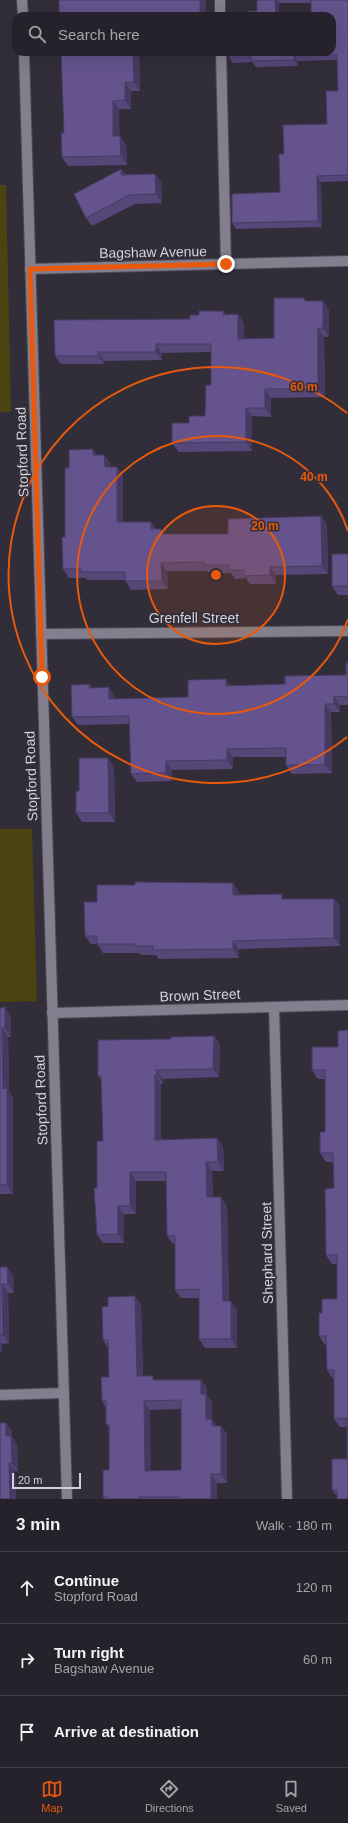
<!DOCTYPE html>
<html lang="en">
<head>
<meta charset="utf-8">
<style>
	body { margin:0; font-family:Helvetica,sans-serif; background:#2d2a34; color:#f1f3f6 }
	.scale { position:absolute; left:12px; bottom:10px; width:69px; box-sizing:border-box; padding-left:4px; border:2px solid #d3d1d9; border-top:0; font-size:11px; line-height:14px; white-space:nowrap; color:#d3d1d9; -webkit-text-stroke:3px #312e3a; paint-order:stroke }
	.stop { position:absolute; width:12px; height:12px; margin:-9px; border:3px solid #ea580c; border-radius:50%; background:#fff }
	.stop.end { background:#ea580c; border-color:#fff; box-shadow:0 1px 4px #0008 }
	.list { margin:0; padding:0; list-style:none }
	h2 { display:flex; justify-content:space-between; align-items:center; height:52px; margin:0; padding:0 16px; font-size:17px }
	h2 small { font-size:13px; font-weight:400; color:#a3a4a9 }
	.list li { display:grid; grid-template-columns:26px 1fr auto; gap:12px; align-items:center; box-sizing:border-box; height:72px; padding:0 16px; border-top:1px solid #423f48 }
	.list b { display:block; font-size:15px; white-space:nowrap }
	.list p { margin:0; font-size:13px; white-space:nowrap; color:#a3a4a9 }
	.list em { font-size:13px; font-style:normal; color:#a3a4a9 }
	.icon { flex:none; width:22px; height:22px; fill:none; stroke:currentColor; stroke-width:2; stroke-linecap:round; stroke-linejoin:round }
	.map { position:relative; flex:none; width:348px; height:1499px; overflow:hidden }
	.search { position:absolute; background:#25222c; box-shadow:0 4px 16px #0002; left:12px; right:12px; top:12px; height:44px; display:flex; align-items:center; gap:10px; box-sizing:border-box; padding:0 14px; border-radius:12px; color:#a3a4a9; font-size:15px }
	.sheet { height:268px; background:#25222c }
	nav { display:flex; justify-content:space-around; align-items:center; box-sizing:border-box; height:56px; border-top:1px solid #423f48; background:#25222c; font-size:11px; color:#a3a4a9 }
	nav a { display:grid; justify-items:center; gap:2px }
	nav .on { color:#ea580c }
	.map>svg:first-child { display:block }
	.green { fill:#4c4310 }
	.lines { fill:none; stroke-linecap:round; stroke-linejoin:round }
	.minor-casing { stroke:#4d4a55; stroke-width:12 }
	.minor { stroke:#837f8e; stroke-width:10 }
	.wall { fill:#564778; fill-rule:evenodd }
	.shaded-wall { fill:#463a62 }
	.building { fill:#64538c; stroke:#463a62; fill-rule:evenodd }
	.route { stroke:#ea580c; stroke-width:5 }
	.ring { fill:none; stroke:#e8590c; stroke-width:2 }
	.labels { text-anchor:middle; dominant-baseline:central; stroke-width:3; stroke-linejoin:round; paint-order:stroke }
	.street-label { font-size:14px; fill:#d3d1d9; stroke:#312e3a }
	.centre { fill:#e8590c; stroke:#312e3a; stroke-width:2 }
	.ring-label { font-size:12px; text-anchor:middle; font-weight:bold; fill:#e8590c; stroke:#312e3a; stroke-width:3; stroke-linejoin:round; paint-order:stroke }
</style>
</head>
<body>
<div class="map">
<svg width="348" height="1499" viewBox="0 0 348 1499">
	<rect width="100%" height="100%" fill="#312e3a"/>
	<g class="green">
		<path d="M0,185H6L11,412H0Z"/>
		<path d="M0,829H32L37,1001L0,1002Z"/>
	</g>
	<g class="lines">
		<g class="minor-casing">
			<g id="minor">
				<path d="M22,0L23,16"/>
				<path d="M220,0V16"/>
				<path d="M24,52L67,1499"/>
				<path d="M221,52L226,264"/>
				<path d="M30,269L348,261"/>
				<path d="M41,634L348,631"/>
				<path d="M274,1007L287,1499"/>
				<path d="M52,1013L348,1005"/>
				<path d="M0,1395L64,1393"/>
			</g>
		</g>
		<use href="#minor" class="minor"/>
	</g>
	<g class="wall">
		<path d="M257,0H348V181L321,182L322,227L236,229L232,223L280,192L284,154L327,124L338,91L337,60L298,61V66L256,67L252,62L233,63L229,57L332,52L311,3H279L257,11Z"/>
		<path d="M139,52L140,91H131V109H119V136L126,145L127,165L68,166L62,157Z"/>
		<path d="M121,169L125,174H155L161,182L162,203L135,204L92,226L86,218Z"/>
		<path d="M304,298L307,301L329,310V337H324L325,397L271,398V417L252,416V451L179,452L172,443L189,423L205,416L211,385V352L162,353V360L104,361V364H61L55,356L190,319L199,315L223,311L226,315L244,323V339L274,338Z"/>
		<path d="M97,455H104L110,464V467H117L123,476V522H151L156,529L165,534H228L321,516L327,525L328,574L276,575V584H250L246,578L235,579L231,573L210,574L208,571H167L168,589L131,590L125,580H87L86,578H69L63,569L69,468Z"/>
		<path d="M348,554V595H338L332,586Z"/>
		<path d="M348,663V705H340V712H331L332,773L292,774L286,765V757H233V769L172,770V781L137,782L131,774L129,724L78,725L72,717L89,684L92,688L115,696V699L188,697L230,686L285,684L346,675Z"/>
		<path d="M114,766L115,822H82L76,813Z"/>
		<path d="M233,883L239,892V895L285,899H334L340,907V946L239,949V958L159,959L156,955H141L140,953H103L97,944H91L85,936L97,902L135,885Z"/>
		<path d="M0,1008L11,1016V1037H8L9,1091L13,1097V1194H0Z"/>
		<path d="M348,1030V1499L337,1496L332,1490L347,1459V1427H340L334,1419V1379H333L327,1370V1345H325L319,1336L322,1313L337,1299V1264H332L326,1255L334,1188V1162H326L320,1153L325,1132V1079H318L312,1070L338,1047Z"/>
		<path d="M214,1036L220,1044L219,1077L163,1079V1084H161V1140L217,1138L223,1147L224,1171H212L213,1197L227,1206L229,1301L237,1310V1348H205L199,1339V1298H181L175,1290V1244H173L167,1236L166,1181H136V1214H124V1243H103L97,1235V1188L103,1141L101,1080L98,1076L171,1039Z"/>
		<path d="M0,1267H7L13,1275L14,1293H8L9,1343L2,1344V1351L0,1352Z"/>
		<path d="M135,1296L141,1305L143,1376L156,1380H201L207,1388V1395L212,1403V1419L217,1426H221L227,1434V1483H217V1499H104L103,1497L109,1470V1428L106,1424V1408L102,1401L109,1377L108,1348L103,1340L108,1306ZM181,1409V1470L150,1471V1410Z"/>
		<path d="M6,1423L12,1431V1437L17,1445L18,1471H15L16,1499H0Z"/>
	</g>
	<g class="shaded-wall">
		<rect x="200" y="0" width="6" height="16"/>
		<path d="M275,0H277L279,3V16H276Z"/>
		<path d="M133,52H139L140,91L134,82Z"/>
		<path d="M294,56L298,61V66L294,60Z"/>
		<path d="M125,82L131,91V109L125,100Z"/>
		<path d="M113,101L119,109L120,145L113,136Z"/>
		<path d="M120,136L126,145L127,165L121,156Z"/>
		<path d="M121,169L127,177L121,175Z"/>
		<path d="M155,174L161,182L162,203L156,194Z"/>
		<path d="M317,176L321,182L322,227L318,221Z"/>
		<path d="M323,301L329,310V337L323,328Z"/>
		<path d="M238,314L244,323V347L238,339Z"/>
		<path d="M318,328L324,337L325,397L318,389Z"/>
		<path d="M156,344L162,353V360L156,352Z"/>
		<path d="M98,352L104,361V364L98,356Z"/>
		<path d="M265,389L271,398V417L265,408Z"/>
		<path d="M246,408L252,416V451L246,442Z"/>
		<path d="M93,449L99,458L93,455Z"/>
		<path d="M104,455L110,464L111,476L105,467Z"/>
		<path d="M117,467L123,476V531L117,522Z"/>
		<path d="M321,516L327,525L328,574L322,566Z"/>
		<path d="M151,522L157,530L151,529Z"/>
		<path d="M161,529L167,538L161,534Z"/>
		<path d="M161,563L167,571L168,589L162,581Z"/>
		<path d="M270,567L276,575V584L270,575Z"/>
		<path d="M226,679L232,688L226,686Z"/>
		<path d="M109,687L115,696V707L109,699Z"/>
		<path d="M334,696L340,705V712L334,704Z"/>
		<path d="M325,704L331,712L332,773L325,765Z"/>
		<path d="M227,749L233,757V769L227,760Z"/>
		<path d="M108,758L114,766L115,822L109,813Z"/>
		<path d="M166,761L172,770V781L166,773Z"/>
		<path d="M233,883L239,892V903L233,895Z"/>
		<path d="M334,899L340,907V946L334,938Z"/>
		<path d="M233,941L239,949V958L233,949Z"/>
		<path d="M5,1007L11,1016V1037L5,1028Z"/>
		<path d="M2,1028L8,1037L9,1091L13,1097V1194L7,1185L3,1089Z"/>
		<path d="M214,1036L220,1044L219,1077L213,1069Z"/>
		<path d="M156,1070L163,1079V1084L157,1075Z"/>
		<path d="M155,1075L161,1084V1148L155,1140Z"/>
		<path d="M217,1138L223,1147L224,1171L218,1162Z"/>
		<path d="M206,1162L212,1171L213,1206L207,1197Z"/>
		<path d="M130,1172L136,1181V1214L130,1206Z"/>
		<path d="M221,1197L227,1206L229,1310L223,1301Z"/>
		<path d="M118,1206L124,1214V1243L118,1234Z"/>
		<path d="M7,1267L13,1275L14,1293L8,1284Z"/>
		<path d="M2,1284L8,1293L9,1343L3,1335Z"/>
		<path d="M135,1296L141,1305L143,1385L137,1376Z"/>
		<path d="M231,1301L237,1310V1348L231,1339Z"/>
		<path d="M0,1341L2,1344V1351L0,1349Z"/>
		<path d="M201,1380L207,1388V1395L212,1403V1422V1419L218,1427V1434L206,1419L201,1394Z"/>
		<path d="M144,1401L150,1410L151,1479L145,1471Z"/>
		<path d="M6,1423L12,1431V1437L17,1445L18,1471L12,1463L6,1436Z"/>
		<path d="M221,1426L227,1434V1483L221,1474Z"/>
		<path d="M9,1463L15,1471L16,1499H10Z"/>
		<path d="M211,1474L217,1483V1499H211Z"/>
	</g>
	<g class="building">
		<rect x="59" y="0" width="141" height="16"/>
		<path d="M257,0H275L276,16H249V11H257Z"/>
		<path d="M311,0H348V175L317,176L318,221L232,223V194L280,192L279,154H284L283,125L327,124L326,91H338L337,55L294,56V60L252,61L251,57H229V52H332V16H311Z"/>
		<path d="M61,52H133L134,82H125V100L113,101V136H120L121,156L62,157L61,133H64Z"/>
		<path d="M121,169V175L155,174L156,194L129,195L86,218L74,194Z"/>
		<path d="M274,298H304L305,301H323V328H318V389H265V408H246V442L172,443V423H189V416H205L206,385H211V344H156V352H98V356H55L54,320L190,319V315H199V311H223V315L238,314V339L274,338Z"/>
		<path d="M93,449V455H104L105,467H117V522H151V529H161V534H228V519L321,516L322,566L270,567V575L244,576V570H229V565H204V562L161,563L162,581H125V572H81V569H63L62,537H65V468H69V450Z"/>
		<rect x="332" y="554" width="16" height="32"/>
		<path d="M346,663H348V697L334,696V704H325V765H286V748L227,749V760L166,761V773L131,774L129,716L72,717L71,685L89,684V688L109,687V699L188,697V680L226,679V686L285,684V676L346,675Z"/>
		<path d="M79,758H108L109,813H76V791H79Z"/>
		<path d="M135,882L233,883V895L282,894V899H334V938L233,941V949L153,950V946H135V944H97V936H85L84,902H97V885H135Z"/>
		<path d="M5,1007V1028H2L3,1089L7,1088V1185H0V1008Z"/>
		<path d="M348,1030V1499H337V1490H332V1459H347V1418L334,1419V1370H327L326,1336H319V1313H322V1299H337V1255H326L325,1189L334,1188L333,1153H320V1132H325V1070H312V1047H338V1031Z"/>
		<path d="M214,1036L213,1069L156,1070L157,1075H155V1140L217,1138L218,1162H206L207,1197H221L223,1301H231V1339H199V1289L175,1290V1236H167L166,1172H130V1206H118V1234L97,1235L94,1188H97V1141H103L101,1076H98V1040L171,1039V1037Z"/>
		<path d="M0,1267H7L8,1284H2L3,1335H0Z"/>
		<path d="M135,1296L137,1376H153V1380H201V1394H206V1419H212V1426H221V1474H211V1499H180V1497H139V1499H107V1497H103V1470H109V1424H106V1401H102L101,1377H109L108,1340H103L102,1307L108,1306V1297ZM181,1400V1470L145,1471L144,1401Z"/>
		<path d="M0,1423H6V1436H11L12,1463H9L10,1499H0Z"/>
	</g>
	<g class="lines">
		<path class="route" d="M42,677L30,269L226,264"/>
	</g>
	<circle cx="216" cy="575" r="69" fill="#e8590c" fill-opacity=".12"/>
	<g class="ring">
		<circle cx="216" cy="575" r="69"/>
		<path d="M348 619A139 139 0 1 1 348 531"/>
		<path d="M347 737A208 208 0 1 1 347 413"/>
	</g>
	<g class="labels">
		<g class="street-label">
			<text transform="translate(153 252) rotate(-1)">Bagshaw Avenue</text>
			<text transform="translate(22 452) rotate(-92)">Stopford Road</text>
			<text x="194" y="618">Grenfell Street</text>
			<text transform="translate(31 776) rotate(-92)">Stopford Road</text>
			<text transform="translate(200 995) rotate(-2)">Brown Street</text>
			<text transform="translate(41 1100) rotate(-92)">Stopford Road</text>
			<text transform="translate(267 1253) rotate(-91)">Shephard Street</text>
		</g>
	</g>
	<circle cx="216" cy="575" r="6" class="centre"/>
	<g class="ring-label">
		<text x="304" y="391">60 m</text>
		<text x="314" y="481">40 m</text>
		<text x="265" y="530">20 m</text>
	</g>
</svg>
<div class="scale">20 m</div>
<div class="stop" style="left:42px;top:677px"></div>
<div class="stop end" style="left:226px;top:264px"></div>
<div class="search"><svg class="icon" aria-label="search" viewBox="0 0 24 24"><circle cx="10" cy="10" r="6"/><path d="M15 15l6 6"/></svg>Search here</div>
</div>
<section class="sheet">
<h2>3 min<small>Walk · 180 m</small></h2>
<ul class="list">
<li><svg class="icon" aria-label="ahead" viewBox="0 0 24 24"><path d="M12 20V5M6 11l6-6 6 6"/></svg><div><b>Continue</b><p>Stopford Road</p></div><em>120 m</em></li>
<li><svg class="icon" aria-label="right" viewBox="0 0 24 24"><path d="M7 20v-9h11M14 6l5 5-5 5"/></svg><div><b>Turn right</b><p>Bagshaw Avenue</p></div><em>60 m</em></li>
<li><svg class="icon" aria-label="arrive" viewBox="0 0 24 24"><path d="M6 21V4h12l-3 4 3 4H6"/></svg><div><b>Arrive at destination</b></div></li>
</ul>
</section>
<nav>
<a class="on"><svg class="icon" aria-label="map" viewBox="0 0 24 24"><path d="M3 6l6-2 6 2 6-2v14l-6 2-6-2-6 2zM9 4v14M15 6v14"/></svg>Map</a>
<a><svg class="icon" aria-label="directions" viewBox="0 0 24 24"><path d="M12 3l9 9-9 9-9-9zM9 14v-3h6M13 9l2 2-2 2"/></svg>Directions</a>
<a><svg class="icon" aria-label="saved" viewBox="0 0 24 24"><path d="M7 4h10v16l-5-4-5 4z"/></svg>Saved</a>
</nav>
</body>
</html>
